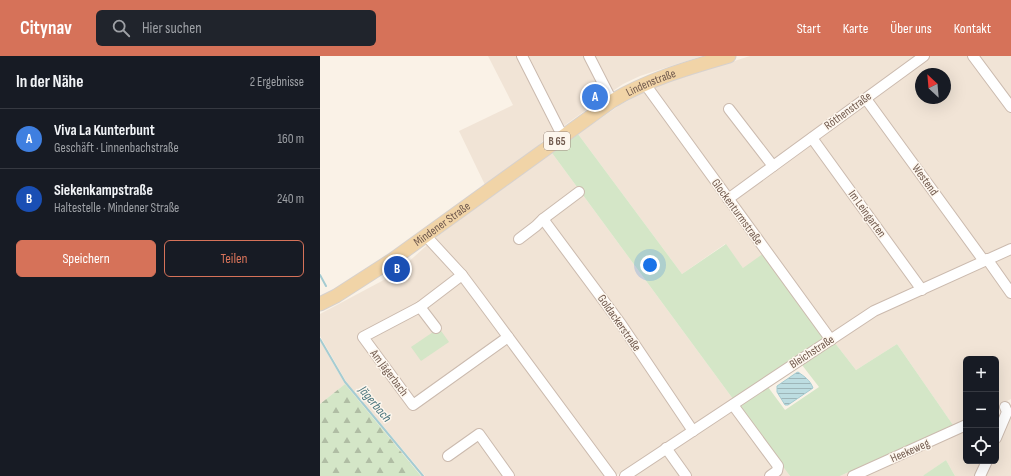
<!DOCTYPE html>
<html lang="de">
<head>
<meta charset="utf-8">
<style>
	body { margin:0; font-family:"Sofia Sans Condensed",sans-serif; background:#20242c; color:#f1f3f6 }
	.controls { position:absolute; right:12px; bottom:12px; display:grid; overflow:hidden; border-radius:6px; box-shadow:0 4px 16px #0002 }
	.controls button { width:36px; height:36px; display:grid; place-items:center; padding:0; border:0; border-bottom:1px solid #363941; background:#171b24; color:#f1f3f6; font:20px sans-serif }
	.compass { position:absolute; left:595px; top:12px; width:36px; height:36px; border-radius:50%; background:#171b24; box-shadow:0 4px 16px #0002; rotate:334deg }
	.you { position:absolute; left:330px; top:209px; width:14px; height:14px; margin:-10px; border:3px solid #fff; border-radius:50%; background:#1a73e8; box-shadow:0 0 0 6px #1a73e833 }
	.badge { display:grid; place-items:center; width:26px; height:26px; border-radius:50%; background:#d67259; color:#fff; font-size:13px; font-weight:700 }
	.pin { position:absolute; translate:-50% -50%; border:2px solid #fff; box-shadow:0 1px 4px #0006 }
	.list { margin:0; padding:0; list-style:none }
	h2 { display:flex; justify-content:space-between; align-items:center; height:52px; margin:0; padding:0 16px; font-size:17px }
	h2 small { font-size:13px; font-weight:400; color:#9ea1a6 }
	.list li { display:grid; grid-template-columns:26px 1fr auto; gap:12px; align-items:center; box-sizing:border-box; height:60px; padding:0 16px; border-top:1px solid #363941 }
	.list b { display:block; font-size:15px; white-space:nowrap }
	.list p { margin:0; font-size:13px; white-space:nowrap; color:#9ea1a6 }
	.list em { font-size:13px; font-style:normal; color:#9ea1a6 }
	.actions { display:flex; gap:8px; padding:12px 16px }
	.actions a { flex:1; padding:9px 0; border:1px solid #d67259; border-radius:6px; text-align:center; font-size:14px; color:#d67259 }
	.actions .main { background:#d67259; color:#fff }
	.icon { flex:none; width:22px; height:22px; fill:none; stroke:currentColor; stroke-width:2; stroke-linecap:round; stroke-linejoin:round }
	.map { position:relative; flex:none; width:691px; height:420px; overflow:hidden }
	header { display:flex; align-items:center; gap:24px; box-sizing:border-box; height:56px; padding:0 20px; background:#d67259; color:#fff }
	header strong { font-size:19px }
	nav { display:flex; gap:22px; margin-inline-start:auto; font-size:14px }
	.search { width:280px; height:36px; background:#20242c; display:flex; align-items:center; gap:10px; box-sizing:border-box; padding:0 14px; border-radius:6px; color:#9ea1a6; font-size:15px }
	main { display:flex }
	aside { flex:1; background:#171b24 }
	.map>svg:first-child { display:block }
	.residential { fill:#f1e4d6; fill-rule:evenodd }
	.green { fill:#d4e6c7 }
	.forest { fill:url(#forest-firs) }
	.water { fill:url(#water-rules); stroke:#a5ccd2 }
	.lines { fill:none; stroke-linecap:round; stroke-linejoin:round }
	.stream { stroke:#a5ccd2; stroke-width:2 }
	.minor-casing { stroke:#cbbaae; stroke-width:12 }
	.major-casing { stroke:#d7d1cd; stroke-width:15 }
	.minor { stroke:#fff; stroke-width:10 }
	.major { stroke:#f1d4a7; stroke-width:13 }
	.labels { text-anchor:middle; dominant-baseline:central; stroke-width:3; stroke-linejoin:round; paint-order:stroke }
	.shield { fill:#fdf6ed; stroke:#9b897e; stroke-width:1 }
	.shield-label { font-size:11px; font-weight:bold; fill:#715a4e }
	.street-label { font-size:12px; fill:#715a4e; stroke:#fdf6ed }
	.water-label { font-size:13px; font-style:italic; fill:#47737b; stroke:#fdf6ed }
</style>
</head>
<body>
<header>
<strong>Citynav</strong>
<div class="search"><svg class="icon" aria-label="search" viewBox="0 0 24 24"><circle cx="10" cy="10" r="6"/><path d="M15 15l6 6"/></svg>Hier suchen</div>
<nav><a>Start</a><a>Karte</a><a>Über uns</a><a>Kontakt</a></nav>
</header>
<main>
<aside>
<h2>In der Nähe<small>2 Ergebnisse</small></h2>
<ul class="list">
<li><span class="badge" style="background:#3f7fe0">A</span><div><b>Viva La Kunterbunt</b><p>Geschäft · Linnenbachstraße</p></div><em>160 m</em></li>
<li><span class="badge" style="background:#1a4fb4">B</span><div><b>Siekenkampstraße</b><p>Haltestelle · Mindener Straße</p></div><em>240 m</em></li>
</ul>
<div class="actions"><a class="main">Speichern</a><a>Teilen</a></div>
</aside>
<div class="map">
<svg width="691" height="420" viewBox="0 0 691 420">
	<defs>
		<pattern id="forest-firs" width="22" height="20" patternUnits="userSpaceOnUse"><rect width="22" height="20" fill="#d4e6c7"/><path d="M5 1l3.5 6h-7zM16 11l3.5 6h-7z" fill="#b0bda4"/></pattern>
		<pattern id="water-rules" width="6" height="5" patternUnits="userSpaceOnUse"><rect width="6" height="5" fill="#bddde1"/><path d="M0 2.5h6" fill="none" stroke="#9eb6b9"/></pattern>
	</defs>
	<rect width="100%" height="100%" fill="#faf2e7"/>
	<g class="residential">
		<path d="M168,0H382L320,20L303,28L287,39L224,84L200,107L166,131L139,75L193,49Z"/>
		<path d="M430,0H649L691,57V188L515,277L504,280L423,212L405,188L362,218L258,78L300,49L336,30ZM601,18H625V42H601Z"/>
		<path d="M658,0H691V46Z"/>
		<path d="M232,97L413,343L295,420H105L27,327L0,280V258L75,218L115,182Z"/>
		<path d="M691,199V343L676,350V303H646V363L633,369L577,288L536,314L515,287L556,259Z"/>
		<path d="M0,285L25,328L0,348Z"/>
		<path d="M418,351L470,420H312Z"/>
		<path d="M691,355V420H635L626,404L603,420H520L586,390L591,398L646,374V405H676V361Z"/>
	</g>
	<g class="green">
		<path d="M258,78L362,218L406,188L423,212L444,197L504,280L502,284L413,343L232,97Z"/>
		<path d="M119,272L129,286L101,305L91,291Z"/>
		<path d="M515,287L536,314L577,288L633,369L520,420H470L418,351L448,331L465,354L499,331L482,309Z"/>
		<path d="M626,404L635,420H603L604,419Z"/>
	</g>
	<path class="forest" d="M25,328L101,420H0V348Z"/>
	<path class="water" d="M478,316C485,321 490,324 493,332L468,349H465L457,336V330L476,317Z"/>
	<g class="lines">
		<g class="stream">
			<path d="M0,219L6,230"/>
			<path d="M0,283L25,326L103,420"/>
		</g>
		<g class="minor-casing">
			<g id="minor">
				<path d="M202,0L243,81"/>
				<path d="M269,0L292,45"/>
				<path d="M653,0L691,51"/>
				<path d="M325,28L511,284"/>
				<path d="M546,43L664,205"/>
				<path d="M409,53L453,110"/>
				<path d="M492,82L602,234"/>
				<path d="M408,143L604,0"/>
				<path d="M223,163L301,268L373,375"/>
				<path d="M106,180L142,219L160,243L291,420"/>
				<path d="M199,183L216,170L223,163L259,136"/>
				<path d="M667,203L691,237"/>
				<path d="M142,219L100,251L43,281L93,349L188,281"/>
				<path d="M100,251L116,272"/>
				<path d="M413,349L458,410L457,415L450,420"/>
				<path d="M676,382L687,356L685,351"/>
				<path d="M346,392L366,420"/>
				<path d="M128,400L159,378L189,420"/>
				<path d="M305,420L554,255L691,193"/>
				<path d="M533,420L646,369"/>
				<path d="M660,420L667,405"/>
			</g>
		</g>
		<g class="major-casing">
			<g id="major">
				<path id="s1" d="M0,248L16,240L72,204L292,45C329,23 368,12 409,0"/>
			</g>
		</g>
		<use href="#minor" class="minor"/>
		<use href="#major" class="major"/>
	</g>
	<g class="labels">
		<rect class="shield" x="224" y="76" width="26" height="18" rx="3"/>
		<g class="shield-label">
			<text x="237" y="85">B 65</text>
		</g>
		<g class="street-label">
			<text stroke="none"><textPath href="#s1" startOffset="399">Lindenstraße</textPath></text>
			<text transform="translate(528 55) rotate(-36)">Röthenstraße</text>
			<text transform="translate(605 124) rotate(54)">Westend</text>
			<text transform="translate(417 156) rotate(54)">Glockenturmstraße</text>
			<text transform="translate(547 158) rotate(54)">Im Leingarten</text>
			<text stroke="none"><textPath href="#s1" startOffset="146">Mindener Straße</textPath></text>
			<text transform="translate(299 267) rotate(55)">Goldackerstraße</text>
			<text transform="translate(492 296) rotate(-33)">Bleichstraße</text>
			<text transform="translate(69 317) rotate(53)">Am Jägerbach</text>
			<text transform="translate(590 395) rotate(-24)">Heekeweg</text>
		</g>
		<g class="water-label">
			<text transform="translate(55 348) rotate(50)">Jägerbach</text>
		</g>
	</g>
</svg>
<div class="controls">
<button>+</button>
<button>−</button>
<button><svg class="icon" aria-label="locate" viewBox="0 0 24 24"><circle cx="12" cy="12" r="6"/><path d="M12 2v4M12 18v4M2 12h4M18 12h4"/></svg></button>
</div>
<svg class="compass" viewBox="-18 -18 36 36"><path d="M0-13l5 13h-10z" fill="#e53935"/><path d="M0 13l5-13h-10z" fill="#9ea1a6"/></svg>
<div class="you"></div>
<div class="pin badge" style="left:275px;top:41px;background:#3f7fe0">A</div>
<div class="pin badge" style="left:77px;top:213px;background:#1a4fb4">B</div>
</div>
</main>
</body>
</html>
